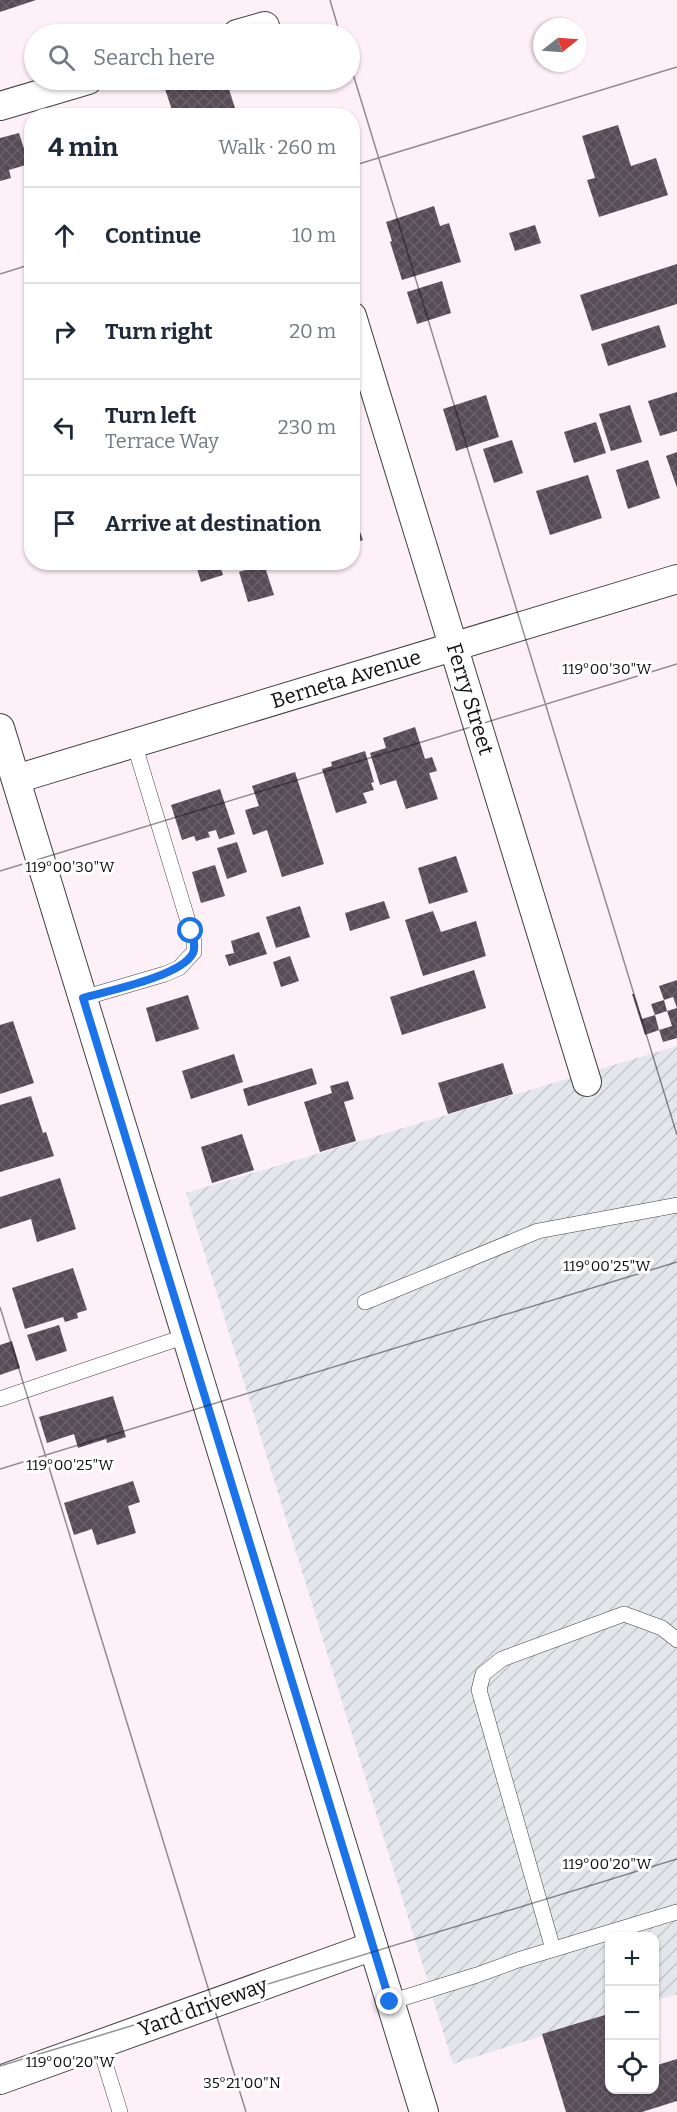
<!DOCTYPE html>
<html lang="en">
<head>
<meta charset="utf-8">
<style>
	body { margin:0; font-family:Bitter,serif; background:#f2f2f3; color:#1f2937 }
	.controls { position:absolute; right:18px; bottom:18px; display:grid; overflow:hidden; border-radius:12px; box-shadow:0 2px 4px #0004 }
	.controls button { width:54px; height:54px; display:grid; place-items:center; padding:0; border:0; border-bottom:2px solid #e0e1e3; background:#fff; color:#1f2937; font:30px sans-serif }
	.compass { position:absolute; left:533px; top:18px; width:54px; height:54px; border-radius:50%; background:#fff; box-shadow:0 2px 4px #0004; rotate:73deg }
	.stop { position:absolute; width:18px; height:18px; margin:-14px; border:4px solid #1a73e8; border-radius:50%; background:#fff }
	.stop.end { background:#1a73e8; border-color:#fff; box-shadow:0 2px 6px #0008 }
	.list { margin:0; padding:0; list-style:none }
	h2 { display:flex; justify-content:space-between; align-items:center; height:78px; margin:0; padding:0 24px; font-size:26px }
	h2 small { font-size:20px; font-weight:400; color:#747a83 }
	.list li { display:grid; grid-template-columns:39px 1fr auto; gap:18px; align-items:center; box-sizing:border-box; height:96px; padding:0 24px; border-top:2px solid #e0e1e3 }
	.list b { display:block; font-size:22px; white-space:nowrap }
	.list p { margin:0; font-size:20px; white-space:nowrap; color:#747a83 }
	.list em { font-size:20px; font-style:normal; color:#747a83 }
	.icon { flex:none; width:33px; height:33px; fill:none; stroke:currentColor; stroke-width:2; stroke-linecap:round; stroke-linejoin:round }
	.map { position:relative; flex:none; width:677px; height:2112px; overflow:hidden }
	.search { position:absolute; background:#fff; box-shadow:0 2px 4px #0004; left:24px; top:24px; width:336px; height:66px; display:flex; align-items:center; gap:15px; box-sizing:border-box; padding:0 21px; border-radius:33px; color:#747a83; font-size:22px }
	.panel { position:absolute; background:#fff; box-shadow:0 2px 4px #0004; left:24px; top:108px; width:336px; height:462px; border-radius:24px }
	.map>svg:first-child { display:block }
	.industrial { fill:url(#industrial-furrows) }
	.building { fill:url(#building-cross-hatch) }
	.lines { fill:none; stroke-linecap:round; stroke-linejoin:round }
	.service-casing { stroke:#414141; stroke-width:16 }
	.minor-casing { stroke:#414141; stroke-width:30 }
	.service { stroke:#fff; stroke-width:15 }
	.minor { stroke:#fff; stroke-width:28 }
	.route { stroke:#1a73e8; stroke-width:8 }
	.ticks { fill:none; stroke:#0e0e0e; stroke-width:1.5; stroke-opacity:0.45 }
	.labels { text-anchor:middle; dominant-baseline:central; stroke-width:6; stroke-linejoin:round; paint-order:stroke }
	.street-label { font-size:21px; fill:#0e0e0e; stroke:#fff }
	.ticks-label { font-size:15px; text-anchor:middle; fill:#0e0e0e; stroke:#fff; stroke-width:6; stroke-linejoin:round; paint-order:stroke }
</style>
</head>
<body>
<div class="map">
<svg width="677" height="2112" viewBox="0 0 677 2112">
	<defs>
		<pattern id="industrial-furrows" width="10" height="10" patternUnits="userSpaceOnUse" patternTransform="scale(1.5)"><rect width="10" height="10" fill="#e3e7ec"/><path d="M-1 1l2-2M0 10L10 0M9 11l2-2" fill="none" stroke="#c2c5c9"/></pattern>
		<pattern id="building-cross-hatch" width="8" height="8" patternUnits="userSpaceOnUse" patternTransform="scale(1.5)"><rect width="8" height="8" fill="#574b55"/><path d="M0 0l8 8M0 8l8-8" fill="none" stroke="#6a6169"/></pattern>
	</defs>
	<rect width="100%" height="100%" fill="#fef0f7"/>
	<path class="industrial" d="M677,1046V1994L655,2001L654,1936H610L609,2015L453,2064L186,1193Z"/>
	<g class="building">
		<path d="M0,0H36L0,12Z"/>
		<path d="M196,80H226L236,111L220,116H174L165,89Z"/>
		<path d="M618,125L631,166L656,158L668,195L599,217L587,180L595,178L582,136Z"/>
		<path d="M19,133L29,164L9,170L11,178L0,181V138Z"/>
		<path d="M434,206L440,226L449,223L461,262L402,280L390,242L392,241L386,222Z"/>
		<path d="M535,225L541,243L515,251L509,233Z"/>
		<path d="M677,264V304L592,331L580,295Z"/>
		<path d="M442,281L451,313L417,324L407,292Z"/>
		<path d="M659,325L666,347L608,366L601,344Z"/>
		<path d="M677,392V431L660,436L648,401Z"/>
		<path d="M486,395L499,437L456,451L443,409Z"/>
		<path d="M630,405L642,442L611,451L599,414Z"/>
		<path d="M596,422L606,453L574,463L564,432Z"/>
		<path d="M512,440L523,473L494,483L483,449Z"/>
		<path d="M677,452V488L666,456Z"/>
		<path d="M648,460L660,498L628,509L616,470Z"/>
		<path d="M588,475L602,518L550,535L536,491Z"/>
		<path d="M356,521L363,540L352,544V522Z"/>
		<path d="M195,562H219L223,575L201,582Z"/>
		<path d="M264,564L274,595L248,602L239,572Z"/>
		<path d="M415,727L425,759L432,757L437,771L429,773L438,799L406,809L396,780L380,785L370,753L386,748L383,738Z"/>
		<path d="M365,751L374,782L371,783L374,790L363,793L367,803L336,813L322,769L332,766L331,762Z"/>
		<path d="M295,772L324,864L282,877L267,830L253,835L245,810L259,806L252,786Z"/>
		<path d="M220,789L235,834L219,839L216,830L208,832L210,837L196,841L194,836L182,840L171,805Z"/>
		<path d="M237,842L247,872L227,879L217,848Z"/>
		<path d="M456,856L468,892L429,904L418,868Z"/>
		<path d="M215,865L225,896L201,903L192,872Z"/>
		<path d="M384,901L390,918L350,931L345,913Z"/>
		<path d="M300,906L310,937L276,948L266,917Z"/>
		<path d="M433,911L441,932L476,921L486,956L423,976L405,920Z"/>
		<path d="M259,932L267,954L229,966L225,955L234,953L231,941Z"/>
		<path d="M290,956L299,981L281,987L273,962Z"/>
		<path d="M474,970L486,1008L402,1035L390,997Z"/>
		<path d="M677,980V1008L673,997L664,1000L667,1011L655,1015L651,1004L664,1000L659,986Z"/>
		<path d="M632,994H634L642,1019L655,1015L659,1030L645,1035Z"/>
		<path d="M188,995L199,1029L156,1042L146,1008Z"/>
		<path d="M677,1008V1038L663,1042L659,1030L672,1026L667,1011Z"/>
		<path d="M13,1021L34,1083L0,1094V1025Z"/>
		<path d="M234,1054L243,1082L191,1099L182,1071Z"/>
		<path d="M503,1063L513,1094L448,1114L438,1083Z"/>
		<path d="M312,1068L317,1084L248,1106L243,1089Z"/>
		<path d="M348,1081L354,1099L344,1102L356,1141L320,1152L304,1102L332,1093L330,1086Z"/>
		<path d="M31,1096L43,1133L46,1132L54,1156L0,1172V1105Z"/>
		<path d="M242,1134L254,1170L212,1183L201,1147Z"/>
		<path d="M60,1178L76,1229L37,1242L31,1219L0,1229V1197Z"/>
		<path d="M73,1268L87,1310L77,1313L78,1318L65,1322L63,1317L25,1329L12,1288Z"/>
		<path d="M59,1325L67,1351L36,1361L27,1335Z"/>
		<path d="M12,1341L20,1368L0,1375V1345Z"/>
		<path d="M113,1396L126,1437L107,1443L106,1439L78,1448L74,1434L47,1443L39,1417Z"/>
		<path d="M133,1481L140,1502L128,1506L136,1533L97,1545L92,1529L74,1535L64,1503Z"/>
		<path d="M605,2015L610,2030V2090H654V2066L677,2059V2101L642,2112H566L542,2034Z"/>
	</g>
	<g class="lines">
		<g class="service-casing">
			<g id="service">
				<path d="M83,998L165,974L179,968L194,952V941L134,743"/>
				<path d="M365,1302L538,1231L677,1205"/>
				<path d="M0,1399L186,1336"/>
				<path d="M553,1949L479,1690L483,1674L502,1659L624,1614L662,1628L677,1640"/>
				<path d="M390,2002L477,1975L518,1960L677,1912"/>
				<path d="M99,2044L120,2112"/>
			</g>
		</g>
		<g class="minor-casing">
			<g id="minor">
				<path d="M237,34L265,26"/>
				<path d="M0,106L88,80"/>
				<path d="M352,316L587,1082"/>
				<path d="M0,728L424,2112"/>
				<path d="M16,779L677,579"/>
				<path d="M0,2080L373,1946"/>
			</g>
		</g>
		<use href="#service" class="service"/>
		<use href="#minor" class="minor"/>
	</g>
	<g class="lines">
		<path class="route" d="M191,931C193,938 196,946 193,953C182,976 108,991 83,998L390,2002"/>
	</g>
	<path class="ticks" d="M330,0L340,34M350,64L677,1135M352,166L677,67M0,274L32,264M0,871L677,664M0,1307L246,2112M0,1469L677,1262M0,2066L677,1859"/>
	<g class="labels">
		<g class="street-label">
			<text transform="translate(346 679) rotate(-17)">Berneta Avenue</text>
			<text transform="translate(470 699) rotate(73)">Ferry Street</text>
			<text transform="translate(203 2007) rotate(-20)">Yard driveway</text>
		</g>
	</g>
	<g class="ticks-label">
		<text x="607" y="674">119°00'30"W</text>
		<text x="70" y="872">119°00'30"W</text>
		<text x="607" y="1271">119°00'25"W</text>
		<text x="70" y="1470">119°00'25"W</text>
		<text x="607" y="1869">119°00'20"W</text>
		<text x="70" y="2067">119°00'20"W</text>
		<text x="242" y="2088">35°21'00"N</text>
	</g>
</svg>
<div class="controls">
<button>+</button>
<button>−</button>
<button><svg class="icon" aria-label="locate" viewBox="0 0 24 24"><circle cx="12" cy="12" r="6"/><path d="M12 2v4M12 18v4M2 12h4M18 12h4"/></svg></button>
</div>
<svg class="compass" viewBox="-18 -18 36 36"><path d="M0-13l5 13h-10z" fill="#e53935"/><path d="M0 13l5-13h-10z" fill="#747a83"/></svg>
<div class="stop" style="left:191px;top:931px"></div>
<div class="stop end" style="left:390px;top:2002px"></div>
<div class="search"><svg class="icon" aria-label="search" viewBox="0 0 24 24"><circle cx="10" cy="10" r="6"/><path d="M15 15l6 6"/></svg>Search here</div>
<section class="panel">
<h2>4 min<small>Walk · 260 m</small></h2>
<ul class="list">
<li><svg class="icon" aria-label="ahead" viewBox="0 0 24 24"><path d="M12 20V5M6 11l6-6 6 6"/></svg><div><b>Continue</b></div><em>10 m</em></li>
<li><svg class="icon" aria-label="right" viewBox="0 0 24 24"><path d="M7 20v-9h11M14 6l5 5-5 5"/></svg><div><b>Turn right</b></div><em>20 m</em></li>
<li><svg class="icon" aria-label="left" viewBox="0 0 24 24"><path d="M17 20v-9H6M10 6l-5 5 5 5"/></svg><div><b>Turn left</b><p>Terrace Way</p></div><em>230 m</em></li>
<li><svg class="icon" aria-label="arrive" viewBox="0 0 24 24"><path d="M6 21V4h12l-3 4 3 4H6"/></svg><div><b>Arrive at destination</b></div></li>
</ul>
</section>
</div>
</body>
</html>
